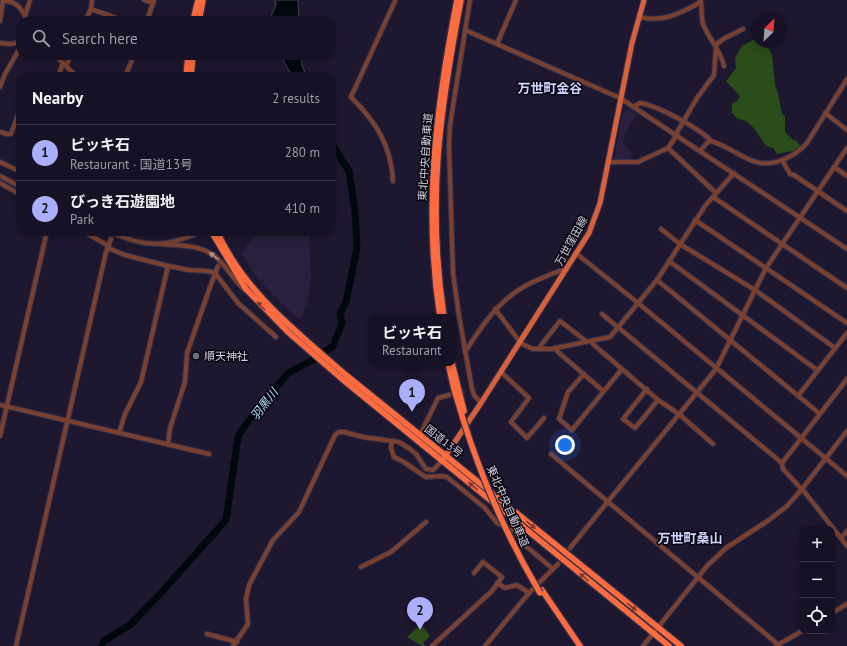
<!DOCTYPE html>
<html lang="en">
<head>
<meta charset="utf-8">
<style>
	body { margin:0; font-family:"PT Sans","Noto Sans JP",sans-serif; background:#231f31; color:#f1f3f6 }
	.controls { position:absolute; right:12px; bottom:12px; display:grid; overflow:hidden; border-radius:8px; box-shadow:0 2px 10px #0003 }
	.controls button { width:36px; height:36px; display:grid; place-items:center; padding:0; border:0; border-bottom:1px solid #353141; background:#161124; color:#f1f3f6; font:20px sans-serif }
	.compass { position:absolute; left:751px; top:12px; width:36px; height:36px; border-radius:50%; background:#161124; box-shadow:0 2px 10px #0003; rotate:25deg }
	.you { position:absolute; left:565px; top:445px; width:14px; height:14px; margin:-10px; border:3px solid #fff; border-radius:50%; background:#1a73e8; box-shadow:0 0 0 6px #1a73e833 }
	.badge { display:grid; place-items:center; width:26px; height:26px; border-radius:50%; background:#abaffb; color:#111; font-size:13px; font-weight:700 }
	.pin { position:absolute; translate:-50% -33px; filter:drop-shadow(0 1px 2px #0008) }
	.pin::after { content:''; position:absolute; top:21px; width:14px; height:12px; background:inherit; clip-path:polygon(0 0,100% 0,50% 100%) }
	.popup { position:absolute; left:368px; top:314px; width:88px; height:52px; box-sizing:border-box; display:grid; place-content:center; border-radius:8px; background:#161124; filter:drop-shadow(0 1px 3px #0005); font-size:13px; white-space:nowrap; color:#9e9da6 }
	.popup b { font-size:15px; color:#f1f3f6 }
	.popup::after { content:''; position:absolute; left:50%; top:100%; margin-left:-8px; border:8px solid transparent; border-top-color:#161124 }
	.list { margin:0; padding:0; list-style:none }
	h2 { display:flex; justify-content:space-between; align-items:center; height:52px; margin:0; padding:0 16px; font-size:17px }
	h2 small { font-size:13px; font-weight:400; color:#9e9da6 }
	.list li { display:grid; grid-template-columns:26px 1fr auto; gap:12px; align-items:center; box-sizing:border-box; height:56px; padding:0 16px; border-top:1px solid #353141 }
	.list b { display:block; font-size:15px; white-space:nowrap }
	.list p { margin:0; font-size:13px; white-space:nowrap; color:#9e9da6 }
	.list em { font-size:13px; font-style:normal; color:#9e9da6 }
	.icon { flex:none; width:22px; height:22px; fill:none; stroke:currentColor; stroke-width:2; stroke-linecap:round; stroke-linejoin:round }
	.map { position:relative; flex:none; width:847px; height:646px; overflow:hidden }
	.search { position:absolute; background:#161124; box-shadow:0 2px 10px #0003; left:16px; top:16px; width:320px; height:44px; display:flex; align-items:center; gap:10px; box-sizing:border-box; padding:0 14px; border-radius:16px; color:#9e9da6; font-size:15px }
	.panel { position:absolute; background:#161124; box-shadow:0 2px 10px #0003; left:16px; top:72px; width:320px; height:164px; border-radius:16px }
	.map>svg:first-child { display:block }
	.built { fill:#28203e }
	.green { fill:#2a4d1a }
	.water { fill:#00080e; stroke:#40444d }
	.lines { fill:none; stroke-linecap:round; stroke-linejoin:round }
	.river { stroke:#00080e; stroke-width:7 }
	.minor-tunnel { stroke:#39334b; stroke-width:4; stroke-dasharray:4 2; stroke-linecap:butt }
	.minor-casing { stroke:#373149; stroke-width:6 }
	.major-casing { stroke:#373149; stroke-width:7 }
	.highway-casing { stroke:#373149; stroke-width:8 }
	.minor { stroke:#7a4130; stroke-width:4 }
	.major { stroke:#d7613c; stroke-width:5 }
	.highway { stroke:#fc6c40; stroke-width:5.5 }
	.highway-bridge-casing { stroke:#373149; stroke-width:8; stroke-linecap:butt }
	.highway-bridge { stroke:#fc6c40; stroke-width:5.5 }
	.oneway { fill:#ac9091 }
	.oneway2 { fill:#823828 }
	.worship-dot { fill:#6b7280; stroke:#07050f; stroke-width:1.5 }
	.labels { text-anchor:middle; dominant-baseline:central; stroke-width:3; stroke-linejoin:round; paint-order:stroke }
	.street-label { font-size:11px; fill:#d4d0e1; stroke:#07050f }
	.poi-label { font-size:11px; fill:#d4d0e1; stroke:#07050f; text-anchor:start }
	.water-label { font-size:12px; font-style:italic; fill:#b2e6fd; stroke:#07050f }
	.quarter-label { font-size:13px; font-weight:bold; fill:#cfd3fe; stroke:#07050f }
</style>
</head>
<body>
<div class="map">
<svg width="847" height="646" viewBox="0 0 847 646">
	<rect width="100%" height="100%" fill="#1e1730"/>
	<g class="built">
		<path d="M630,109L637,114L626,131L623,143L632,153L629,161L614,159L623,112Z"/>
		<path d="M252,231H309L311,277L308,300L301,318H297L276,298L258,279L241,254L253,237Z"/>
	</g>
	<g class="green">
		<path d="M757,38V42H772L768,47L772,54L775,85L778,93L782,114L785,116V132L793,140H796L800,146L793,151L777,154L773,148L766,146C759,136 752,120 738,119L732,113V104L738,100L740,96L726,81L736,68L735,58L742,46Z"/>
		<path d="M421,624L430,636L423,643L426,646H422L407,637Z"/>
	</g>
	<g class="water">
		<path d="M275,0H298L299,21H269L276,5Z"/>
		<path d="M280,55H301L302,66L307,77H293Z"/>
	</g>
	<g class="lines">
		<path class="river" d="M101,646L104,641L131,624L160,594L226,520L238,437L246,424L288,373L311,361L333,346L342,323L340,314L346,302L357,248L355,211L349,171L331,143"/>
		<g class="minor-tunnel">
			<path d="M111,239L115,231"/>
			<path d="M449,395L465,391"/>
			<path d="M558,564L570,548"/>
		</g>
		<g class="minor-casing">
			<g id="minor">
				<path d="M144,0L153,3"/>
				<path d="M470,0L453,106L450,126L449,145L453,273L459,316L472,389L474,395L481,403"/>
				<path d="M700,0L701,2C702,9 701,17 703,24C709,39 720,49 724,66"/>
				<path d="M3,1C17,0 22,10 28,21"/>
				<path d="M91,9L116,18"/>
				<path d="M25,16L30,0"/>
				<path d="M639,17C664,23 680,13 701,2"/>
				<path d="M0,21L3,0"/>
				<path d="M85,21L91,9L92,0"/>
				<path d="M147,21L154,0"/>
				<path d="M465,30L620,98L847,249"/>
				<path d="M0,43L10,44L21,42"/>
				<path d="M497,44L516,0"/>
				<path d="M715,45L725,38L743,29"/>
				<path d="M55,55L77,77"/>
				<path d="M66,66L71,55"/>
				<path d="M58,77L63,63"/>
				<path d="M125,77L134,55"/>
				<path d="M0,87L5,74L21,46"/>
				<path d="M635,106L640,103C656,105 701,129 711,141C741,150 753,174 787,158C795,154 801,150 807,143L847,79"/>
				<path d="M825,113L847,130"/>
				<path d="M0,132L7,134H11L21,107"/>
				<path d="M676,134L697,98L714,75L716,47"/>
				<path d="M668,148L716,193"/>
				<path d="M701,150L707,143L711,141"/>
				<path d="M782,160L790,174L794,175L847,211"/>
				<path d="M0,162L21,172"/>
				<path d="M608,162H638L668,148L677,135"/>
				<path d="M834,167L847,176"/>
				<path d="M0,176L21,187"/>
				<path d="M393,181C391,145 376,122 351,97L395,1"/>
				<path d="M0,183L21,195"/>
				<path d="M713,197L847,288"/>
				<path d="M695,220L847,323"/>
				<path d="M661,229L680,244L755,290L835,348"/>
				<path d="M82,231L109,246"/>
				<path d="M109,231C145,249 167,247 203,231"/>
				<path d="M160,244C180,246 204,244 219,260C228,269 235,282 246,291"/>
				<path d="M108,248L125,255L168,266L189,270L207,271L215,273L238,303L276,337"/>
				<path d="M577,254L638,303L847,476"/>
				<path d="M669,261L817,370"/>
				<path d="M657,280L819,413"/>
				<path d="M495,309L520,342"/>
				<path d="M602,314L782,463L783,469L807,495L847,546"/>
				<path d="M591,341L594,345L658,400L679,414L713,444"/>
				<path d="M520,343L533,349H551L610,337L657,280L705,206L734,173"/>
				<path d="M555,348L558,352L603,391"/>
				<path d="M538,349L560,321L587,342"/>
				<path d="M465,352C481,327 498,301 525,286C536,280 549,275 562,270H566"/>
				<path d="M501,372L529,398L511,422L527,438L544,418"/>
				<path d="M584,374L568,392L559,419L572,430L622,369"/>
				<path d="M647,389L623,419L635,428L658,400"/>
				<path d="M798,396L847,333"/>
				<path d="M0,405L209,454"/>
				<path d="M119,433L125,414L141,382L168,266"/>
				<path d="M420,435L438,398L449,395"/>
				<path d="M0,436L47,231"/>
				<path d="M392,441L391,448L394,457L404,462L421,474L426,477L442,476L447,477L485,508L497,523L514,531L527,547L553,569"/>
				<path d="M168,444L170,428L185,382L187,353L209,290L218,266"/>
				<path d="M551,454L780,646"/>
				<path d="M782,463L847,379"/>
				<path d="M841,538L847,531"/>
				<path d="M570,548L716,369L766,268L847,148"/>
				<path d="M361,567L391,552L426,522"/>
				<path d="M497,583L505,588L517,585L529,593"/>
				<path d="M832,613L847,604"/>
				<path d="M207,634L237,642"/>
				<path d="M16,646L106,252L111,239"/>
				<path d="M233,646L248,624L246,599L249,585L273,540L299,512L335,435L339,432H344L363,437L399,442L410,449L416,454L426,469L433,470L442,461"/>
				<path d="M432,646L492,591L502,577L483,562L474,573"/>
				<path d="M485,646L529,593L558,564"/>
				<path d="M643,646L707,566L726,548L769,520L787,506L802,489L847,431"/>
				<path d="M776,646L802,631"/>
			</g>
		</g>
		<g class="major-casing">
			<path id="major" d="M442,461L481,403L589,233L600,203L632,43L644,0"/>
		</g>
		<g class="highway-casing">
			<g id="highway">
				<path d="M193,21L198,0"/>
				<path d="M199,21L203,0"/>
				<path d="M186,77L188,55"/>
				<path d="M191,77L193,55"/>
				<path d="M211,231L246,289L289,333L342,379L669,646"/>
				<path d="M217,231C243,291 298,333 346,375L681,646"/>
				<path d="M440,317C423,207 436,108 457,0"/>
				<path d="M444,317C436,264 434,210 438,156C442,104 451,52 461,0"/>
				<path d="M448,363L454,389L463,419"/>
				<path d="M452,363L464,411"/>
				<path d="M542,590L580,646"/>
			</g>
		</g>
		<use href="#minor" class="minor"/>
		<use href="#major" class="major"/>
		<use href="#highway" class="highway"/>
		<g class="highway-bridge-casing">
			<path id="highway-bridge" d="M463,419C482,480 507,537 540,593"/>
		</g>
		<use href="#highway-bridge" class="highway-bridge"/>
	</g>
	<defs><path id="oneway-solid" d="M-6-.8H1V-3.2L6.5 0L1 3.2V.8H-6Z"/></defs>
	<use class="oneway" href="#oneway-solid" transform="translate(214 256) rotate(-143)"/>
	<g class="oneway2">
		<use href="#oneway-solid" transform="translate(261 306) rotate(-134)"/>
		<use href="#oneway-solid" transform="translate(473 486) rotate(-140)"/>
		<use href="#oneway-solid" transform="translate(531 525) rotate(39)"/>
		<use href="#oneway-solid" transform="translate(584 577) rotate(-141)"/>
		<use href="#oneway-solid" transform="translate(632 607) rotate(39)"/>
	</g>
	<circle class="worship-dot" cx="196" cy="356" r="4"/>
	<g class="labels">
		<g class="street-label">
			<text transform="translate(425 157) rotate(-86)">東北中央自動車道</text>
			<text transform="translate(571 241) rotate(-61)">万世窪田線</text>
			<text transform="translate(444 441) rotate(38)">国道13号</text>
			<text transform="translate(508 506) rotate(66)">東北中央自動車道</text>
		</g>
		<g class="poi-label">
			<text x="204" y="356">順天神社</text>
		</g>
		<g class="water-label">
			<text transform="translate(264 404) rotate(-52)">羽黒川</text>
		</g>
		<g class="quarter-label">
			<text x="550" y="88">万世町金谷</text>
			<text x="690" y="538">万世町桑山</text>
		</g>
	</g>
</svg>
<div class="controls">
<button>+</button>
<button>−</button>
<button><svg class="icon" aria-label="locate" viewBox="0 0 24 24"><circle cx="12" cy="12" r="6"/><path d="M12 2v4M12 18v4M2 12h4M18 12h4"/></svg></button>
</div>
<svg class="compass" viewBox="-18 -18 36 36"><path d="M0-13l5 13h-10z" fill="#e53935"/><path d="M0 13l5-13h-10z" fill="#9e9da6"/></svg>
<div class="you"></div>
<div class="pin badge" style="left:412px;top:412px">1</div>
<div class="popup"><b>ビッキ石</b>Restaurant</div>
<div class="pin badge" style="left:420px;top:630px">2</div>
<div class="search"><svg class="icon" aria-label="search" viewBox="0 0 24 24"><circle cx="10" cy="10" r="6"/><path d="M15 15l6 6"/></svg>Search here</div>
<section class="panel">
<h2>Nearby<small>2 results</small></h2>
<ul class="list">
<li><span class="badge">1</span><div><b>ビッキ石</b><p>Restaurant · 国道13号</p></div><em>280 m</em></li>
<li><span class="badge">2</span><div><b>びっき石遊園地</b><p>Park</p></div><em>410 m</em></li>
</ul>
</section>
</div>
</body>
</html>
